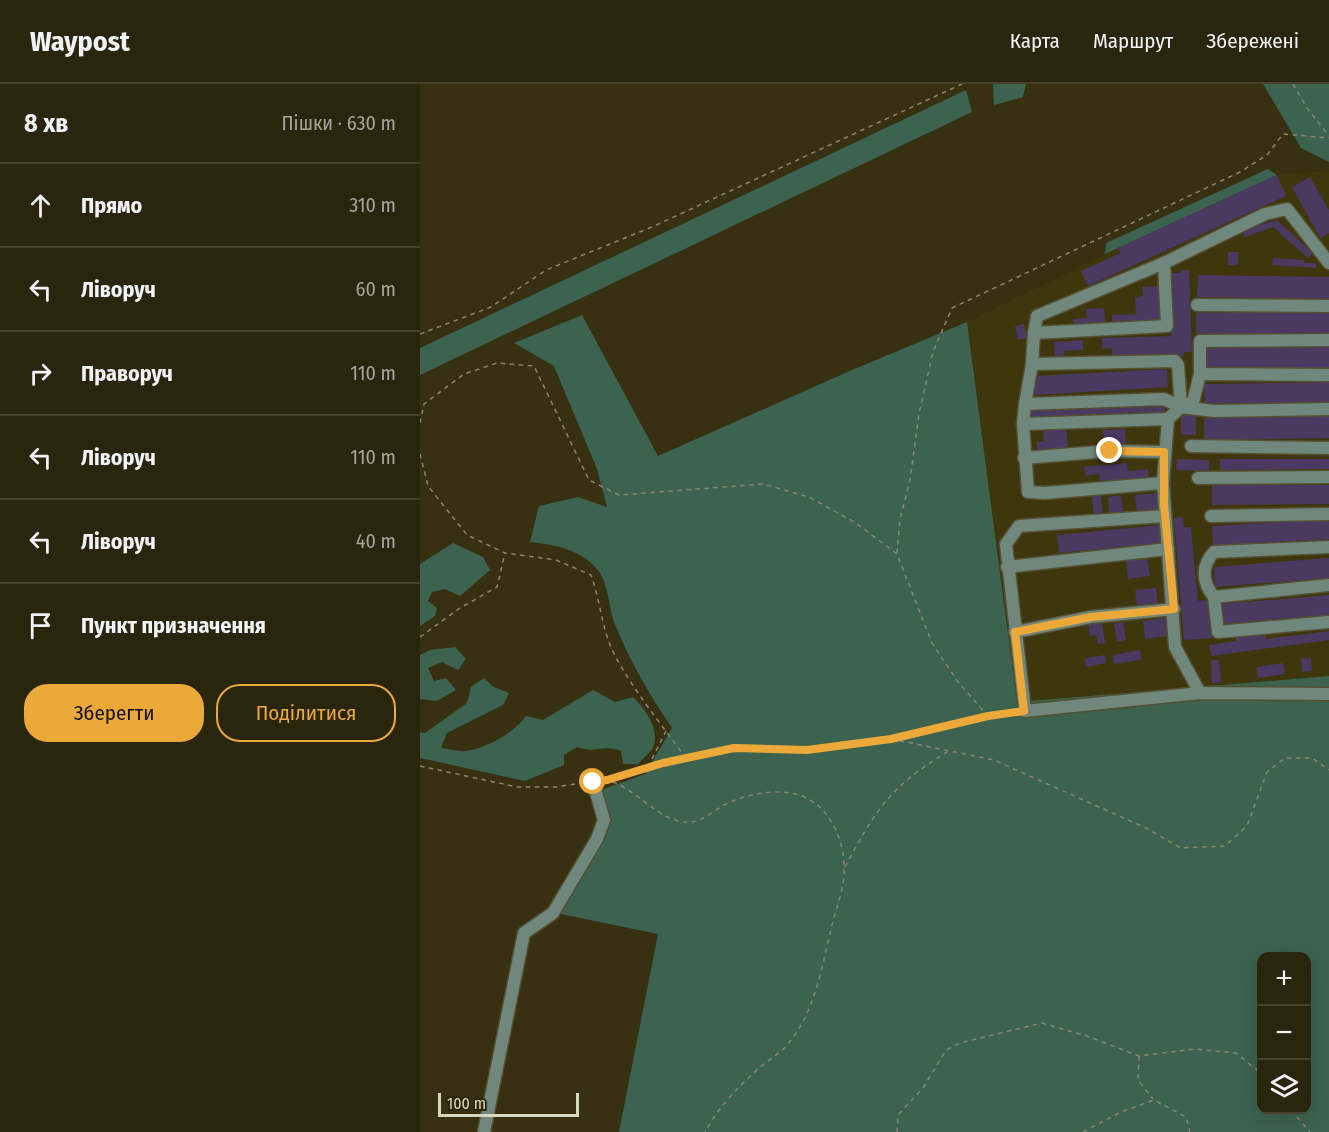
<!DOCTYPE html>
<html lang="uk">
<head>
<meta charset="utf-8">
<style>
	body { margin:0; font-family:"Fira Sans Condensed",sans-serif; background:#36311b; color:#f1f3f6 }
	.controls { position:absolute; right:18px; bottom:18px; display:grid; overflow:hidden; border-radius:12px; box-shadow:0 6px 24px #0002 }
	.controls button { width:54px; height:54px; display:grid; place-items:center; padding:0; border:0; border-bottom:2px solid #46422e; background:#2a250d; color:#f1f3f6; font:30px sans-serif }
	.scale { position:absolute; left:18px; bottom:15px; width:141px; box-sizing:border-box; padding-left:6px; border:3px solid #dad6c4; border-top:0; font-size:16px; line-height:21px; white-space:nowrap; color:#dad6c4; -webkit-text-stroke:4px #2e2706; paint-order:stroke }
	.stop { position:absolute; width:18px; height:18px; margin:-14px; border:4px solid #eca93a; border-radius:50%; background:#fff }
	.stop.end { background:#eca93a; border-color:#fff; box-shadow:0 2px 6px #0008 }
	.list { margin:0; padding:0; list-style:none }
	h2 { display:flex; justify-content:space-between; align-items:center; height:78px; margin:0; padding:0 24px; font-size:26px }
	h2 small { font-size:20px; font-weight:400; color:#a5a59d }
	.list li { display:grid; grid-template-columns:39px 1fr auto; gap:18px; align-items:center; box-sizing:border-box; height:84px; padding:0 24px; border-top:2px solid #46422e }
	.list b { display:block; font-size:22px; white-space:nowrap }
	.list em { font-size:20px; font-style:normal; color:#a5a59d }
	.actions { display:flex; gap:12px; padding:18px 24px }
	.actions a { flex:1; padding:14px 0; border:2px solid #eca93a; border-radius:24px; text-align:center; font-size:21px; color:#eca93a }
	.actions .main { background:#eca93a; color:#111 }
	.icon { flex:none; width:33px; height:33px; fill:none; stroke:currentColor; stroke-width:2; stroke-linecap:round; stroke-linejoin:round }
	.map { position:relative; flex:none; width:909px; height:1048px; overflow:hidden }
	header { display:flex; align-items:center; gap:36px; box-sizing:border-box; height:84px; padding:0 30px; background:#2a250d; border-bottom:2px solid #46422e }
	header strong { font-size:28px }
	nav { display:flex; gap:33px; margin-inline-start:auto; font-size:21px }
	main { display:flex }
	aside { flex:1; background:#2a250d }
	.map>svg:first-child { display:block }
	.built { fill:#3e360c }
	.green { fill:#3c6250; fill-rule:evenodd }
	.building { fill:#4a3961 }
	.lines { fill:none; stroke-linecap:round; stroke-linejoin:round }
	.minor-casing { stroke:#554f31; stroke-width:15 }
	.path { stroke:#8b856c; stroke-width:1.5; stroke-dasharray:4.5 4.5; stroke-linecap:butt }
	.minor { stroke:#6f877c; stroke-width:12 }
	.route { stroke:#eca93a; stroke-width:8 }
</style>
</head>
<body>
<header>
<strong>Waypost</strong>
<nav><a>Карта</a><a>Маршрут</a><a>Збережені</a></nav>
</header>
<main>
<aside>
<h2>8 хв<small>Пішки · 630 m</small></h2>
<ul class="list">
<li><svg class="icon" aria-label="ahead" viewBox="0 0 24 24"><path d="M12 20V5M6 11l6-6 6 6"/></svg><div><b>Прямо</b></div><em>310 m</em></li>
<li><svg class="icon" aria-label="left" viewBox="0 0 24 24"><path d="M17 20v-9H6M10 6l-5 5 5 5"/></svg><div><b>Ліворуч</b></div><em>60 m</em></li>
<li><svg class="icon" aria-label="right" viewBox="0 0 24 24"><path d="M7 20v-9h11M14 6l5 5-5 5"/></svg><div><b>Праворуч</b></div><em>110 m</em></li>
<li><svg class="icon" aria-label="left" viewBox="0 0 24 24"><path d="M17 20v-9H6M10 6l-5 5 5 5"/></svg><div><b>Ліворуч</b></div><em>110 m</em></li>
<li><svg class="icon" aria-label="left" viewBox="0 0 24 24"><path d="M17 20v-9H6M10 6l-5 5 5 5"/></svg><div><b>Ліворуч</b></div><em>40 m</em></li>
<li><svg class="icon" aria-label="arrive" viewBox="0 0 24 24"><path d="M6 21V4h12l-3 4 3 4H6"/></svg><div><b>Пункт призначення</b></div></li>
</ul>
<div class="actions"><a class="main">Зберегти</a><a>Поділитися</a></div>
</aside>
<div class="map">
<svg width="909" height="1048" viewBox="0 0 909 1048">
	<rect width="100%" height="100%" fill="#383111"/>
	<path class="built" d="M909,87V592L597,618L547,238L698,164L857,91Z"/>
	<g class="green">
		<path d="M573,0H606L603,13L574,21Z"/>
		<path d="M843,0H909V78L881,64Z"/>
		<path d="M546,6L552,28L0,291V264Z"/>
		<path d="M848,85L857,91L685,170L686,159Z"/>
		<path d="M162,231L238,372L432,286L547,238L597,618L909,592V1048H199L238,850L141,830L166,780L186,751L188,733L181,706L225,690L252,644C229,610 209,576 194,538C189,523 188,501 180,489C163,465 136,461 110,458L119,422L158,413L187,423L177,385L134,282L94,259ZM842,872H886V1026H842Z"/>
		<path d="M33,459L63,473L70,486L40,512L25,505L12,508L8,517L17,524L15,532L0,542V480Z"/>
		<path d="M35,563L46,575L38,586L22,578L8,584L14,597L26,594L36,606L17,617L0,615V571L10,566Z"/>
		<path d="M64,594L72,602L89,609L83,621L27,649L21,664C29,665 38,668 45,667C66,665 94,649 106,632L123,636L173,606L195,618L213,613C225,624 242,648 232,665C228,671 222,675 218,680H203L201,667C182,660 176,670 157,663L144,671V681L105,697L0,674V648L5,649L47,619L51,603Z"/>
	</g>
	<g class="building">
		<path d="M857,91L866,112L668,202L661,187L701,169L698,164Z"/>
		<path d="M890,93L909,126V149L900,154L872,103Z"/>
		<path d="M857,136L893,169L888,174L853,143L825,153L822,146Z"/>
		<rect x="808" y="168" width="10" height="13"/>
		<path d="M853,174L884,176V179H896V184L852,181Z"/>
		<path d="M761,186H769L772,268H764V272L692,275V264L682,265V254L751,252L749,189H761Z"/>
		<path d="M778,191L909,193V215L777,213Z"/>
		<path d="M740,202L742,237L692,240V231L716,230L715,213L723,212L722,203Z"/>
		<path d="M684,224L686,242L654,244L653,235L667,234L666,225Z"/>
		<path d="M909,228V250L776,252V229Z"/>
		<path d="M604,240L607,254L598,256L595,242Z"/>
		<path d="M663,256V266L644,267V277L635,278L634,258Z"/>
		<path d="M909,263V285L782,287V264Z"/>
		<path d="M747,285L748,303L615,311L614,292Z"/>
		<path d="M909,298V321L785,322L784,300Z"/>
		<path d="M744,318L745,329L610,335V324Z"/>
		<path d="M776,330V351H761V331Z"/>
		<path d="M909,332V354L784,356V334Z"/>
		<path d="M646,345L648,365L617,367V358L624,357L623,347Z"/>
		<path d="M705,345L706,363L684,364L683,346Z"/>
		<path d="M757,375L789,376V387L756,386Z"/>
		<path d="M800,375H909V385L800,386Z"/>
		<path d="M707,379L708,387L728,385L729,394L680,402L679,390L665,392L664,383Z"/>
		<path d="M792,401H909V420L792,421Z"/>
		<path d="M737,409L739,427L717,429L715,411Z"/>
		<path d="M681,411L683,432L674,433L672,412Z"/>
		<path d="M701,411L703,429L689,430L688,413Z"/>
		<path d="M763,433L764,443H771L778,517L788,516L792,554L764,556L754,434Z"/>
		<path d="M909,435V455L793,462L792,442Z"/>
		<path d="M740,441L742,459L639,469L637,451Z"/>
		<path d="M727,473L730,492L708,495L706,476Z"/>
		<path d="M909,474V494L795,503L794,483Z"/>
		<path d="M736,504L738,520L717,523L715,506Z"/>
		<path d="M909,511V531L803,540L801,520Z"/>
		<path d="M746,534L748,552L725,555L723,537Z"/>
		<path d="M682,537L685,559L678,560L676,551L670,552L668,539Z"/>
		<path d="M703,538L706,556L697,558L694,540Z"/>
		<path d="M909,547V556L791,572L789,561L816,557V552L845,548L846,555Z"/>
		<path d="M720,566L721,576L694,580L693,571Z"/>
		<path d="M685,571L686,579L666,583L665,574Z"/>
		<path d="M891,574L892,587L882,588L881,575Z"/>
		<path d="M791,576H799L801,598L792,599Z"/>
		<path d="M863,579L865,590L838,594L836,583Z"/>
	</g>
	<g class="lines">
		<g class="minor-casing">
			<g id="minor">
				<path d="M744,179L747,242L614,249L612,280L755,277L758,281L761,323"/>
				<path d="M777,221L909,222"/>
				<path d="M614,249L617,232L744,179L845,130L867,125L909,179"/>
				<path d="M780,290L909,291"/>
				<path d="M605,320L612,280"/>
				<path d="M748,335L603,340L605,320L744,315L761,323L794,327L909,325"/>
				<path d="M603,340L608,408L625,409L743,399"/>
				<path d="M771,362L909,364"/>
				<path d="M604,374L690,367L744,368"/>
				<path d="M778,394L909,393"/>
				<path d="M745,432L599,442L586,460L605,627L780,609L909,610"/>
				<path d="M791,432L909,430"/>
				<path d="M587,483L748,465"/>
				<path d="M909,501L794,513L798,548L909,538"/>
				<path d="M794,513C782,498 781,482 794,468L909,463"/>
				<path d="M595,548L671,533L754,525"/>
				<path d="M780,609L755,563L743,399L748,335L761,323L773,318L780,290V257L909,256"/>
				<path d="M64,1048L104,849L133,829L177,755L184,736L173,698"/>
			</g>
		</g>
		<g class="path">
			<path d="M873,0L887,24L909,52"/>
			<path d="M0,250L71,223L126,186L232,143L542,0"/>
			<path d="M0,339L4,320L44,290L77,279L114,282L169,396L199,411L343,400L389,413L436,439L477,470L512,559L538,598L568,632"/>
			<path d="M0,370L8,402L47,451L85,469L136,476L171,491C179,513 181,536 189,558C201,591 244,644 266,674"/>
			<path d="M477,469L480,435L490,396L499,330L513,268L532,224L820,88L847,71L863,50L909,54"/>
			<path d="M0,553L40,524L77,503L85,469"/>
			<path d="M471,655L574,676L726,744L761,764L805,762L827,742L847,688L865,674H892L909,686"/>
			<path d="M0,682L97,703H135L162,699"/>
			<path d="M228,683L246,647"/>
			<path d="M184,696C212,700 232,731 259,737C280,743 291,727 308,719C328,710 354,705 375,710C407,717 424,753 424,783C425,802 418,819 413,837C403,876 397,923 371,956C362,969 349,975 337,986C317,1004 298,1024 285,1048"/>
			<path d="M187,696L243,679L314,665L387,666L471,655L568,632L595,629"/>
			<path d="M425,783C456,725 470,703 527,668"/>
			<path d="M719,972L718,996L733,1015"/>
			<path d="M871,1026L890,1048"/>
			<path d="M477,1048L478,1031L503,1004L526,966L540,959L622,939L667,952L719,972L775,965L816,969L842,990"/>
			<path d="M663,1048L701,1028L734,1016L766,1033L770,1048"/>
		</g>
		<use href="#minor" class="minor"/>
	</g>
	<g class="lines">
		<path class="route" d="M173,698L187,696L243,679L314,664L387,666L471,655L568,632L604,627L595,548L671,533L754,525L744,420V368L690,367"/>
	</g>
</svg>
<div class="controls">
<button>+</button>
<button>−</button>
<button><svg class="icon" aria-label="layers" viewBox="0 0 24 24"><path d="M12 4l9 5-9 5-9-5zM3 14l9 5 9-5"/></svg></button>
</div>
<div class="scale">100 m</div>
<div class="stop" style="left:173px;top:698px"></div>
<div class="stop end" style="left:690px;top:367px"></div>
</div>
</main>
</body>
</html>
